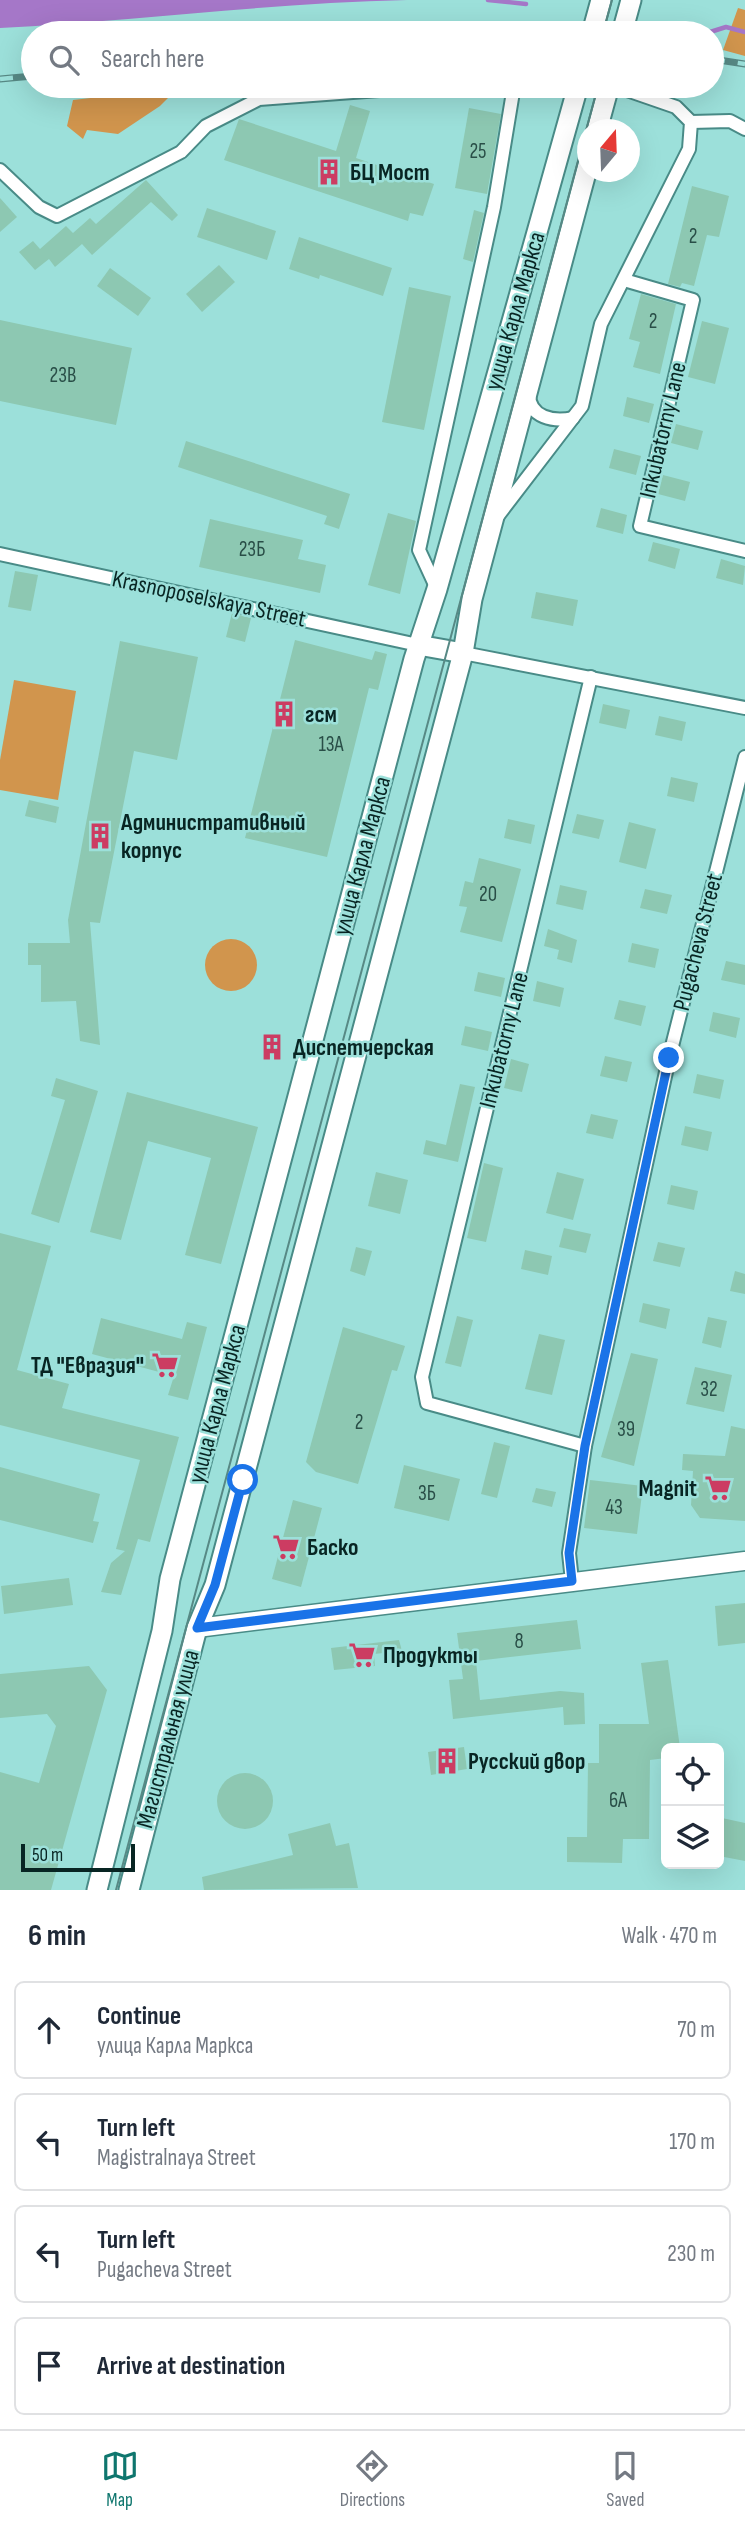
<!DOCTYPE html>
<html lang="en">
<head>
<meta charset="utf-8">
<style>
	body { margin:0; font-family:"Sofia Sans Condensed",sans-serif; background:#f6f6f7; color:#1f2937 }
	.controls { position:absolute; right:21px; bottom:21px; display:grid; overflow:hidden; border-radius:10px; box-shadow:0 7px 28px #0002 }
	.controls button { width:63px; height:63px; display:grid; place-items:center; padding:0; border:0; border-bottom:2px solid #e0e1e3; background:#fff; color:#1f2937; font:35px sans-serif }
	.compass { position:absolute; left:577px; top:119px; width:63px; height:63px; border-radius:50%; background:#fff; box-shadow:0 7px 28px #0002; rotate:19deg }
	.scale { position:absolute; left:21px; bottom:18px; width:114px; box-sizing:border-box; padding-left:7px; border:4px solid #082523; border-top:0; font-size:19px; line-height:24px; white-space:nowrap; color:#082523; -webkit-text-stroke:5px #9ce0da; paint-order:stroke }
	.stop { position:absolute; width:21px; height:21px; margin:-16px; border:5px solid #1a73e8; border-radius:50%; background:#fff }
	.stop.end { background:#1a73e8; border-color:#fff; box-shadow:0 2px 7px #0008 }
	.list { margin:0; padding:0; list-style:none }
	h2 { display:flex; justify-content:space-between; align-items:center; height:91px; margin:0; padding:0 28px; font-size:30px }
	h2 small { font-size:23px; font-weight:400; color:#747a83 }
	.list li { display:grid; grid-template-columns:46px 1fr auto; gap:21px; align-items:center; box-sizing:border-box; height:98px; margin:0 14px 14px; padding:0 14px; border:2px solid #e0e1e3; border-radius:10px }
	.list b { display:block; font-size:26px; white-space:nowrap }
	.list p { margin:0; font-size:23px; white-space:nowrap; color:#747a83 }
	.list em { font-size:23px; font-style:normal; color:#747a83 }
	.icon { flex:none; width:38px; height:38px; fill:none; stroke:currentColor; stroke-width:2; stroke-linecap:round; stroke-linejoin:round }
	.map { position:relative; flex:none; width:745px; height:1890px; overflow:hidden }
	.search { position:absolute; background:#fff; box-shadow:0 7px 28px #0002; left:21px; right:21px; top:21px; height:77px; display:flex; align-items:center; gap:18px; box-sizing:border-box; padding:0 24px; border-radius:38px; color:#747a83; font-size:26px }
	.sheet { height:539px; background:#fff }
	nav { display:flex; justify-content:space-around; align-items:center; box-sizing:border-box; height:98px; border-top:2px solid #e0e1e3; background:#fff; font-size:19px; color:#747a83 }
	nav a { display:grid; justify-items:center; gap:4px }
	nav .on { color:#0f766e }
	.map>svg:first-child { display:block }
	.green { fill:#d1954d }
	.water { fill:#a577c8 }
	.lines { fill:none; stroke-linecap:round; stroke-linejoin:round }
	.stream { stroke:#a577c8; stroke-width:4.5 }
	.building { fill:#8dc8b2 }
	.street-casing { stroke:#498b87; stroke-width:16 }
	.secondary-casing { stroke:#498b87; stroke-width:21 }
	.primary-casing { stroke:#498b87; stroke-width:23 }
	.street { stroke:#fff; stroke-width:12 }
	.secondary { stroke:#fff; stroke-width:18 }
	.primary { stroke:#fff; stroke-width:19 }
	.tram { stroke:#578985; stroke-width:2 }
	.rail-casing { stroke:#578985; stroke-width:7 }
	.rail { stroke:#9ce0da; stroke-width:4.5; stroke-dasharray:13; stroke-linecap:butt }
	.route { stroke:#1a73e8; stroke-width:9 }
	.labels { text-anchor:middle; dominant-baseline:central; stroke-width:5; stroke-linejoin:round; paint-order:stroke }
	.number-label { font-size:21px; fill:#294e47 }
	.poi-label { font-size:24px; font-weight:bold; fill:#082523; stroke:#9ce0da; text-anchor:start }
	.street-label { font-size:24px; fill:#082523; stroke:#9ce0da }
</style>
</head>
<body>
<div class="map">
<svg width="745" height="1890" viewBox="0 0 745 1890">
	<rect width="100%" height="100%" fill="#9ce0da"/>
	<g class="green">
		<path d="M738,8L745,10V56L723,50Z"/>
		<path d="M178,88L160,106L118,134L87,130L83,139L67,126L73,100Z"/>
		<path d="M14,680L76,691L58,800L0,790V760Z"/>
		<circle cx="231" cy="965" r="26"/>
	</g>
	<path class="water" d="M0,0H407C271,3 136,21 0,28Z"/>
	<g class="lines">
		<g class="stream">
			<path d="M488,0L526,4"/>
			<path d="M707,33L726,27L745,32"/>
		</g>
	</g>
	<g class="building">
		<path d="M350,105L370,111L356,158L434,184L423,216L410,213L408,221L224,160L239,119L336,151Z"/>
		<path d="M469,108L501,114L487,194L455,188Z"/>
		<path d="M146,180L178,215L172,221L151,202L92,255L82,244L55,267L49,259L35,270L19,252L33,241L40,249L66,226L73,233L90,218L96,224Z"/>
		<path d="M692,186L729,196L719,237L707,235L694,286L682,283L680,287L668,284Z"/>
		<path d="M0,198L17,217L0,232Z"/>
		<path d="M207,208L276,231L267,260L197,237Z"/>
		<path d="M474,210L484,213L473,262L463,259Z"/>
		<path d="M299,237L392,268L383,296L320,275L319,279L289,269Z"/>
		<path d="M219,265L235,282L202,312L186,294Z"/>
		<path d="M110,268L151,298L138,316L97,286Z"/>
		<path d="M409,287L451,296L424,430L382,422Z"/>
		<path d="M641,294L676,304L660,374L633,367L640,342L629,339Z"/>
		<path d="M0,320L132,348L116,425L0,401Z"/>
		<path d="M702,321L729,328L715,384L688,377Z"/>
		<path d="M627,397L654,404L649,423L623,416Z"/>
		<path d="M676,424L703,431L698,450L671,443Z"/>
		<path d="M186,441L350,494L339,529L324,524L327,516L178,467Z"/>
		<path d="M614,449L641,456L636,475L609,468Z"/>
		<path d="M663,475L690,482L685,501L658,494Z"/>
		<path d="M601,508L627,515L623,534L596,527Z"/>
		<path d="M388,513L416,521L400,594L368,585Z"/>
		<path d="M210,519L303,540L298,559L326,565L320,593L199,567Z"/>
		<path d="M653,542L680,549L675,569L648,561Z"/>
		<path d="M721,559L745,566L743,585L716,578Z"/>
		<path d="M15,571L38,575L31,611L8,607Z"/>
		<path d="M536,592L578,600L573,626L531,618Z"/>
		<path d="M232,613L251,618L245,642L226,637Z"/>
		<path d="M295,640L372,660L375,651L387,654L378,690L369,688L327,857L245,838Z"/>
		<path d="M120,641L198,657L177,760L134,751L100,923L90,922L100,1045L80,1041L76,1001L41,1002V965H28V943H70L68,920Z"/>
		<path d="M603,704L630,710L626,729L599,723Z"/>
		<path d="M659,716L686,722L682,741L655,735Z"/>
		<path d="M671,777L698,783L694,802L667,796Z"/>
		<path d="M29,800L59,807L56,823L25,816Z"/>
		<path d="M577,814L604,820L599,839L572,833Z"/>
		<path d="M508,819L535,825L531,844L504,838Z"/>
		<path d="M629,822L656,829L646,869L619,862Z"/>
		<path d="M479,858L521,869L502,942L460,932L467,907L459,906L465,881L473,883Z"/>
		<path d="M560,885L587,891L583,910L556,904Z"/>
		<path d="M645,889L672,895L667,914L640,908Z"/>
		<path d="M548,929L577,940L572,963L557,959L559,950L544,946Z"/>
		<path d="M632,943L659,949L655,968L628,962Z"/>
		<path d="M726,961L745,965V985L721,980Z"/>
		<path d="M478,972L505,978L501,997L474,991Z"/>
		<path d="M537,981L564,988L560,1007L533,1001Z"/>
		<path d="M619,1000L646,1006L641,1026L614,1019Z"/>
		<path d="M713,1012L740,1018L736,1038L709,1031Z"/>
		<path d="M465,1026L492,1032L488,1051L461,1045Z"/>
		<path d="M268,1037L280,1040L276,1057L264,1054Z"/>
		<path d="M605,1056L632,1062L627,1082L600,1076Z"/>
		<path d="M511,1059L529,1064L522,1092L504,1088Z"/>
		<path d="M697,1074L724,1080L720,1099L693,1093Z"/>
		<path d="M56,1078L98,1091L59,1223L31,1214L65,1100L51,1096Z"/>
		<path d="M460,1084L475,1087L458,1162L423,1154L426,1140L446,1145Z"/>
		<path d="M127,1092L258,1127L221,1264L185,1255L211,1158L148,1141L121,1240L90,1232Z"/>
		<path d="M591,1114L618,1120L613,1139L586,1133Z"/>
		<path d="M685,1126L712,1132L708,1151L681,1145Z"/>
		<path d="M484,1163L503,1168L486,1242L467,1238Z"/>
		<path d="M376,1172L408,1180L400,1214L368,1206Z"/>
		<path d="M557,1172L584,1179L573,1220L546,1213Z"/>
		<path d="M671,1185L698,1191L694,1210L667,1204Z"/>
		<path d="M564,1228L591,1234L586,1253L559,1247Z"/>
		<path d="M0,1233L51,1246L17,1370L69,1384L62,1408L179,1437L150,1542L138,1539L121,1595L101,1592L111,1563L125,1551L116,1549L140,1460L0,1425Z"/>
		<path d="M658,1242L685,1248L680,1267L653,1261Z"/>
		<path d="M356,1247L372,1251L365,1276L350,1271Z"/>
		<path d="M525,1250L552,1256L548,1275L521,1269Z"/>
		<path d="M735,1271L745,1274V1294L730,1291Z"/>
		<path d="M643,1303L670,1309L666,1329L639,1322Z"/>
		<path d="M457,1316L473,1320L461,1367L445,1363Z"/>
		<path d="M708,1317L727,1321L721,1348L702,1343Z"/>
		<path d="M101,1318L182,1339L187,1322L207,1327L188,1400L168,1395L174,1376L92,1354Z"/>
		<path d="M343,1327L405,1346L397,1371L392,1370L358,1484L316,1472L306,1462Z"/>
		<path d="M539,1334L565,1340L552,1395L525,1389Z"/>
		<path d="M631,1353L658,1359L634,1466L601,1457Z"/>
		<path d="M695,1367L732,1375L724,1412L686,1404Z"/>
		<path d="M731,1426L745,1429V1521L700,1518L691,1505L693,1471L682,1470L683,1454L725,1456Z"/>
		<path d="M494,1442L510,1446L497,1498L481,1494Z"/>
		<path d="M404,1465L460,1479L449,1521L394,1508Z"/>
		<path d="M0,1467L100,1494L93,1521L99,1522L93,1543L0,1520Z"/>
		<path d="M590,1480L643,1486L637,1534L584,1528Z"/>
		<path d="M536,1488L556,1492L552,1507L532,1502Z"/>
		<path d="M293,1500L322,1508L301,1587L272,1579Z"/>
		<path d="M69,1578L73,1605L4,1614L1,1586Z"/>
		<path d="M745,1603V1643L718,1646L715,1606Z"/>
		<path d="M577,1620L581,1649L476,1661L480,1700L560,1691L584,1693L585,1724L564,1725L563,1707L453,1719L449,1680L463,1679L457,1633Z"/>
		<path d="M399,1640L402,1651L374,1654L375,1666L334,1670L331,1648Z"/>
		<path d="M668,1660L680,1748H666V1758L650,1760L649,1839H623L622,1863L567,1862V1837H587L588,1763H599V1724H649L641,1663Z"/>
		<path d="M89,1666L107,1690L51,1890H0V1772L39,1783L56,1726L47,1714L0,1718V1674Z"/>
		<path d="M464,1747L467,1769L431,1775L428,1752Z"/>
		<circle cx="245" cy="1801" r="28"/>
		<path d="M722,1818L745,1823V1861L719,1856Z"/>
		<path d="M330,1823L336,1846L349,1843L358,1888L204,1890L202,1877L293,1855L288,1834Z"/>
	</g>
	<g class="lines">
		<g class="street-casing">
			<g id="street">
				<path d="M691,122L730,121L745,129"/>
				<path d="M0,170L39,207L57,216L181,152L206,126L259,99L433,86"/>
				<path d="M624,280L693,300L640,526L745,551"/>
				<path d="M529,394C529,418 554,422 573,418"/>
				<path d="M497,517L582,406L601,324L689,149L691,122L676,107L624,89"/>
				<path d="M0,554L418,645"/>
				<path d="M437,589L419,550L494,207L514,86"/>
				<path d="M463,653L745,708"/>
				<path d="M585,1446L427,1403L422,1377L591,677"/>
				<path d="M572,1581L569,1553L585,1446L669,1058L745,757"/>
			</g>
		</g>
		<g class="secondary-casing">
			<path id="secondary" d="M197,1628L745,1561"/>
		</g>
		<g class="primary-casing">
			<g id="primary">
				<path d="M592,33L601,0"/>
				<path d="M622,33L631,0"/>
				<path d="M597,130L609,86"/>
				<path d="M418,645L463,653"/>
				<path d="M97,1890L162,1631L170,1579L414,659L437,589L578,86"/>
				<path d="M129,1890L197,1628L215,1585L463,653L472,599L588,165"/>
			</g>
		</g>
		<use href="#street" class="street"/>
		<use href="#secondary" class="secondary"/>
		<use href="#primary" class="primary"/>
		<g class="tram">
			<path d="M603,33L612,0"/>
			<path d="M116,1890L598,86"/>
		</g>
		<g class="rail-casing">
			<g id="rail">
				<path d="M712,59L745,64"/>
				<path d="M0,79L33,76"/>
			</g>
		</g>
		<use href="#rail" class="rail"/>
	</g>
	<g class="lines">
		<path class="route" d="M243,1480L215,1585L197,1628L572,1581L569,1553L585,1446L669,1058"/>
	</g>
	<defs>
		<g id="building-bare" transform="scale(2.1)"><path d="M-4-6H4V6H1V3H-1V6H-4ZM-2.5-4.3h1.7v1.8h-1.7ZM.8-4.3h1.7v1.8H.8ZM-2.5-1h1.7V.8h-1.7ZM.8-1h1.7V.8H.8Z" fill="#cc3c62" stroke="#9ce0da" stroke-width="2.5" paint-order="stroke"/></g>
		<g id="supermarket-bare" transform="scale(2.1)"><path d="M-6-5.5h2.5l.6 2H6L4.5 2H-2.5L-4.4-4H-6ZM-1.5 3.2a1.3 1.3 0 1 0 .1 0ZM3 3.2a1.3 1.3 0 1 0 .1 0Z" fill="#cc3c62" stroke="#9ce0da" stroke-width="2.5" paint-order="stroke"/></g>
	</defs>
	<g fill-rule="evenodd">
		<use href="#building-bare" x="329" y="172"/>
		<use href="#building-bare" x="284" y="714"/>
		<use href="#building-bare" x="100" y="836"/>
		<use href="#building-bare" x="272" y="1047"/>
		<use href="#supermarket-bare" x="165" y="1365"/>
		<use href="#supermarket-bare" x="718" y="1488"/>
		<use href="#supermarket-bare" x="286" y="1547"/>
		<use href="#supermarket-bare" x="362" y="1655"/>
		<use href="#building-bare" x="447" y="1761"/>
	</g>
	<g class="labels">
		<g class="number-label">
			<text x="478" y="151">25</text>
			<text x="693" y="236">2</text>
			<text x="653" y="321">2</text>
			<text x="63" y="375">23В</text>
			<text x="252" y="549">23Б</text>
			<text x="331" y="744">13А</text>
			<text x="488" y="894">20</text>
			<text x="709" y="1389">32</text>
			<text x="359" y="1422">2</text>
			<text x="626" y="1429">39</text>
			<text x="427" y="1493">3Б</text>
			<text x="614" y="1507">43</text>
			<text x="519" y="1641">8</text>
			<text x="618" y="1800">6А</text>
		</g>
		<g class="poi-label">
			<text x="350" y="172">БЦ Мост</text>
			<text x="305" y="714">гсм</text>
			<text x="121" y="822">Административный<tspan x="121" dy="28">корпус</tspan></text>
			<text x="293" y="1047">Диспетчерская</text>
			<text x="144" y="1365" text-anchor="end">ТД "Евразия"</text>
			<text x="697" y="1488" text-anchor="end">Magnit</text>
			<text x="307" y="1547">Баско</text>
			<text x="383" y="1655">Продукты</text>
			<text x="468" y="1761">Русский двор</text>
		</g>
		<g class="street-label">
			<text transform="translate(515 311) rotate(-74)">улица Карла Маркса</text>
			<text transform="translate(663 430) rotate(-77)">Inkubatorny Lane</text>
			<text transform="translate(209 599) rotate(12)">Krasnoposelskaya Street</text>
			<text transform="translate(362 856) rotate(-75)">улица Карла Маркса</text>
			<text transform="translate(698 942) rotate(-76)">Pugacheva Street</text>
			<text transform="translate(504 1040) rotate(-76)">Inkubatorny Lane</text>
			<text transform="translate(217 1404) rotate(-75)">улица Карла Маркса</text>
			<text transform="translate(168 1739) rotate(-75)">Магистральная улица</text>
		</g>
	</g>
</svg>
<div class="controls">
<button><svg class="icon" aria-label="locate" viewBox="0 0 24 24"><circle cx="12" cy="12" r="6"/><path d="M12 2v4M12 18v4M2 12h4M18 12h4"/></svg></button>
<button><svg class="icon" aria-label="layers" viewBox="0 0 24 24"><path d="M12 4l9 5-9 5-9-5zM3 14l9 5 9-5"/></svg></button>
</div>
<svg class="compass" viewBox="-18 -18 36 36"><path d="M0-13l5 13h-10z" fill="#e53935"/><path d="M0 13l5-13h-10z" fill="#747a83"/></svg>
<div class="scale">50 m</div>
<div class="stop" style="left:243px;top:1480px"></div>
<div class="stop end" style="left:669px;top:1058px"></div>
<div class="search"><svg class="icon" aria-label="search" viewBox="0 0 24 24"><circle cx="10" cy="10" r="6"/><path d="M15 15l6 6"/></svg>Search here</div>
</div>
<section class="sheet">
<h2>6 min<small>Walk · 470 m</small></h2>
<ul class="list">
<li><svg class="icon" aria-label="ahead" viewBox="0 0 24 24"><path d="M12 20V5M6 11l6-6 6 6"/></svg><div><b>Continue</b><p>улица Карла Маркса</p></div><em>70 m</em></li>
<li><svg class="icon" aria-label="left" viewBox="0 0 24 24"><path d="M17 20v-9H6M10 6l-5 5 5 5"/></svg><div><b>Turn left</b><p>Magistralnaya Street</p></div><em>170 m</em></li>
<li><svg class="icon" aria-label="left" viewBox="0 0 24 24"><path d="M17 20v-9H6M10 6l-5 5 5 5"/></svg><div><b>Turn left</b><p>Pugacheva Street</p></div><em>230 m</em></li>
<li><svg class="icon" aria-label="arrive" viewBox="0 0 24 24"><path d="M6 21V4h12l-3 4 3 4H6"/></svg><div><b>Arrive at destination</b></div></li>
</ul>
</section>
<nav>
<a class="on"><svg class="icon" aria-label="map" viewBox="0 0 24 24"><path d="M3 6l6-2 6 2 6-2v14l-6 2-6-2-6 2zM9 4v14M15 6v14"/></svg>Map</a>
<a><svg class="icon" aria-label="directions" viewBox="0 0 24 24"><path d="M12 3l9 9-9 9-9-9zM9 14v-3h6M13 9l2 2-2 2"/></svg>Directions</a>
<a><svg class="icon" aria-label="saved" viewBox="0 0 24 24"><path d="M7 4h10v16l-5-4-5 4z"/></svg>Saved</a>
</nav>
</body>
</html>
